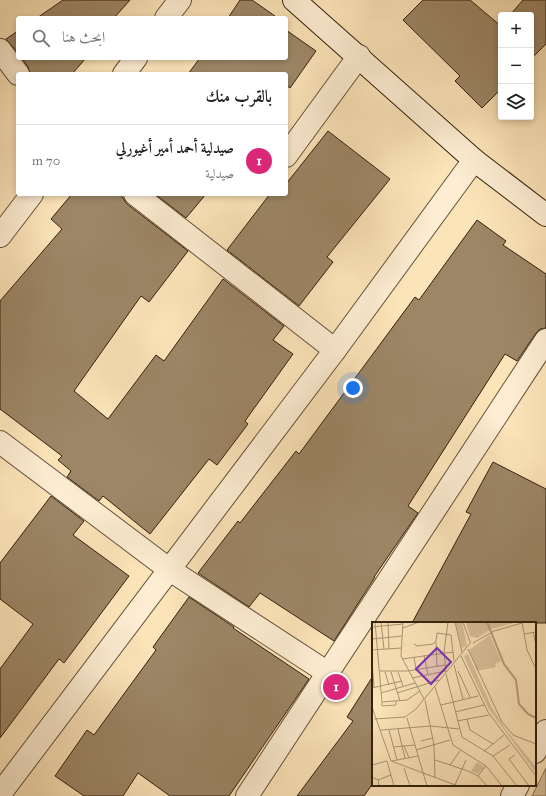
<!DOCTYPE html>
<html lang="ar">
<head>
<meta charset="utf-8">
<style>
	body { margin:0; font-family:"IM FELL Great Primer",Amiri,serif; background:#f6f6f6; color:#222; direction:rtl }
	.controls { position:absolute; right:12px; top:12px; display:grid; overflow:hidden; border-radius:4px; box-shadow:0 2px 6px #0003 }
	.controls button { width:36px; height:36px; display:grid; place-items:center; padding:0; border:0; border-bottom:1px solid #e0e0e0; background:#fff; color:#222; font:20px sans-serif }
	.you { position:absolute; left:353px; top:388px; width:14px; height:14px; margin:-10px; border:3px solid #fff; border-radius:50%; background:#1a73e8; box-shadow:0 0 0 6px #1a73e833 }
	.badge { display:grid; place-items:center; width:26px; height:26px; border-radius:50%; background:#db2777; color:#fff; font-size:13px; font-weight:700 }
	.pin { position:absolute; translate:-50% -50%; border:2px solid #fff; box-shadow:0 1px 4px #0006 }
	.list { margin:0; padding:0; list-style:none }
	h2 { display:flex; justify-content:space-between; align-items:center; height:52px; margin:0; padding:0 16px; font-size:17px }
	h2 small { font-size:13px; font-weight:400; color:#767676 }
	.list li { display:grid; grid-template-columns:26px 1fr auto; gap:12px; align-items:center; box-sizing:border-box; height:72px; padding:0 16px; border-top:1px solid #e0e0e0 }
	.list b { display:block; font-size:15px; white-space:nowrap }
	.list p { margin:0; font-size:13px; white-space:nowrap; color:#767676 }
	.list em { font-size:13px; font-style:normal; color:#767676 }
	.icon { flex:none; width:22px; height:22px; fill:none; stroke:currentColor; stroke-width:2; stroke-linecap:round; stroke-linejoin:round }
	.map { position:relative; flex:none; width:546px; height:796px; overflow:hidden; direction:ltr }
	.search { position:absolute; background:#fff; box-shadow:0 2px 6px #0003; left:16px; top:16px; width:272px; height:44px; display:flex; align-items:center; gap:10px; box-sizing:border-box; padding:0 14px; border-radius:4px; color:#767676; font-size:15px }
	.panel { position:absolute; background:#fff; box-shadow:0 2px 6px #0003; left:16px; top:72px; width:272px; height:124px; border-radius:4px; direction:rtl }
	.map>svg:first-child { display:block }
	.green { fill:#dac39c; stroke:#867254 }
	.building { fill:#9c8666; stroke:#33200d }
	.lines { fill:none; stroke-linecap:round; stroke-linejoin:round }
	.minor-casing { stroke:#655138; stroke-width:24 }
	.secondary-casing { stroke:#33200d; stroke-width:24 }
	.minor { stroke:#fdedd2; stroke-width:22 }
	.secondary { stroke:#fdedd2; stroke-width:22 }
	.inset-river { fill:none; stroke:#b8a17f; stroke-width:2 }
	.inset-road { fill:none; stroke:#ac9674; stroke-width:1 }
	.view { fill:#7b2cbf; fill-opacity:0.15; stroke:#7b2cbf; stroke-width:2 }
	.inset-edge { fill:none; stroke:#33200d; stroke-width:2 }
</style>
</head>
<body>
<div class="map">
<svg width="546" height="796" viewBox="0 0 546 796">
	<rect width="100%" height="100%" fill="#fce4b9"/>
	<filter id="stains"><feTurbulence type="fractalNoise" baseFrequency=".005" numOctaves="4"/><feColorMatrix values="0 0 0 0 .2 0 0 0 0 .09 0 0 0 0 .02 0 0 0 .5 -.17"/></filter>
	<radialGradient id="worn" r=".72"><stop offset=".6" stop-color="#630" stop-opacity="0"/><stop offset="1" stop-color="#630" stop-opacity=".3"/></radialGradient>
	<path class="green" d="M546,768V796H532Z"/>
	<g class="building">
		<path d="M63,0H130L114,18H37Z"/>
		<path d="M240,0H252L275,16L274,18H228Z"/>
		<path d="M423,0H470L501,26V89L482,108L455,81L460,76L403,20Z"/>
		<path d="M523,0H546V44L531,59V15H510Z"/>
		<path d="M286,30L316,51L290,88L286,85V74H188L200,58H286Z"/>
		<path d="M18,31V53L6,39Z"/>
		<path d="M22,58H86L72,74H30L28,67Z"/>
		<path d="M328,131L390,179L327,257L333,262L299,306L227,250L270,194H286V184Z"/>
		<path d="M72,194H120L127,204L188,251L149,302L141,296L74,391L108,419L156,355L164,361L223,279L284,326L273,340L293,354L245,421L248,424L217,465L209,459L150,534L103,496L99,501L67,477L71,471L58,460L62,456L0,409V301L62,229L51,219Z"/>
		<path d="M155,194H206L186,218Z"/>
		<path d="M477,220L506,241L503,245L546,274V328L540,329L536,333L517,361L505,354L408,506L418,513L374,577H375L334,641L260,593L249,607L198,573L238,521L240,523L296,451L299,454L415,297L419,300Z"/>
		<path d="M493,462L546,489V623H412L471,514L466,512Z"/>
		<path d="M51,496L84,521L73,535L129,576L64,663L59,659L0,738V669L33,624L0,599V563Z"/>
		<path d="M189,597L234,627L233,628L309,679L229,796H170L138,773L123,796H84L55,776L87,730L94,735L156,650L153,647Z"/>
		<path d="M373,676V783L364,796H297L353,721L347,717Z"/>
	</g>
	<g class="lines">
		<g class="minor-casing">
			<g id="minor">
				<path d="M166,18L180,0"/>
				<path d="M0,50L18,74"/>
				<path d="M124,74L136,58"/>
				<path d="M286,156L359,56"/>
				<path d="M135,194L335,350"/>
				<path d="M0,236L32,194"/>
				<path d="M0,442L170,570L328,673"/>
				<path d="M535,752L546,731"/>
				<path d="M0,794L335,350L474,160"/>
				<path d="M247,796L546,340"/>
				<path d="M512,796L518,785"/>
			</g>
		</g>
		<g class="secondary-casing">
			<path id="secondary" d="M294,0L474,160L546,215"/>
		</g>
		<use href="#minor" class="minor"/>
		<use href="#secondary" class="secondary"/>
	</g>
	<g transform="translate(372 622)">
		<rect width="164" height="164" fill="#fce4b9"/>
		<path d="M83,0H90L95,24L90,26ZM94,0H145L119,7L105,16L98,14ZM118,13L129,39L123,42L124,45L105,49L97,28ZM96,32L119,84L134,108L164,145V151L117,87L97,46L92,34ZM105,140L113,145L106,152L99,149Z" fill="#dac39c"/>
		<path class="inset-river" d="M115,0L132,42L144,58L147,82L156,92L164,96"/>
		<path class="inset-road" d="M3,0L10,80L35,78L48,69M9,0L12,27M16,0L17,27M31,0L29,34L52,77M83,0L90,30M91,0L98,20M150,0L155,28L164,47M0,5L31,2M31,6L47,0M161,10L164,23M152,12L164,10M0,17L30,14M64,20L65,44M101,21L122,9L150,1M42,22L45,24L61,22L64,19L65,11L79,13L82,39M96,27L130,100L141,113L164,122M0,28L29,26M52,33L56,53M89,34L116,90L164,154M42,35L44,47M30,37L81,30M0,40L2,65M82,43L91,77M8,49H36L73,43M86,49L98,75M13,50L17,63M19,50L28,79M26,50L31,64M74,50L72,30L76,0M74,52L90,115L121,134L145,164M40,56L74,49M63,65L81,123L114,144L130,164M0,66L30,59M9,71L43,61M25,71L67,58M53,78L62,123L63,156M10,80V84L24,83V79M69,83L106,74M0,85L19,139L86,164M83,90L112,83M35,96L55,164M2,97L33,95L44,87L99,20M95,97L98,108L121,122L112,129M85,99L117,93M26,107L33,136M9,108L59,104L87,107M17,108L25,138M49,119L61,116M121,122L132,113M32,124L37,136M21,125L43,123M44,128L78,118M143,133L137,137L157,164M121,134L138,123M63,138L96,149L106,154L115,164M20,139L46,134M0,143L15,139L22,164M78,143L88,129M32,146L38,164M106,154L114,144M0,155L6,158L7,164M6,158L19,153M83,163L94,138"/>
		<path class="view" d="M65,26L79,40L59,62L44,47Z"/>
		<rect width="164" height="164" class="inset-edge"/>
	</g>
	<rect width="100%" height="100%" filter="url(#stains)"/>
	<rect width="100%" height="100%" fill="url(#worn)"/>
</svg>
<div class="controls">
<button>+</button>
<button>−</button>
<button><svg class="icon" aria-label="layers" viewBox="0 0 24 24"><path d="M12 4l9 5-9 5-9-5zM3 14l9 5 9-5"/></svg></button>
</div>
<div class="you"></div>
<div class="pin badge" style="left:336px;top:687px">1</div>
<div class="search"><svg class="icon" aria-label="search" viewBox="0 0 24 24"><circle cx="10" cy="10" r="6"/><path d="M15 15l6 6"/></svg>ابحث هنا</div>
<section class="panel">
<h2>بالقرب منك<small></small></h2>
<ul class="list">
<li><span class="badge">1</span><div><b>صيدلية أحمد أمير أغيورلي</b><p>صيدلية</p></div><em>70 m</em></li>
</ul>
</section>
</div>
</body>
</html>
